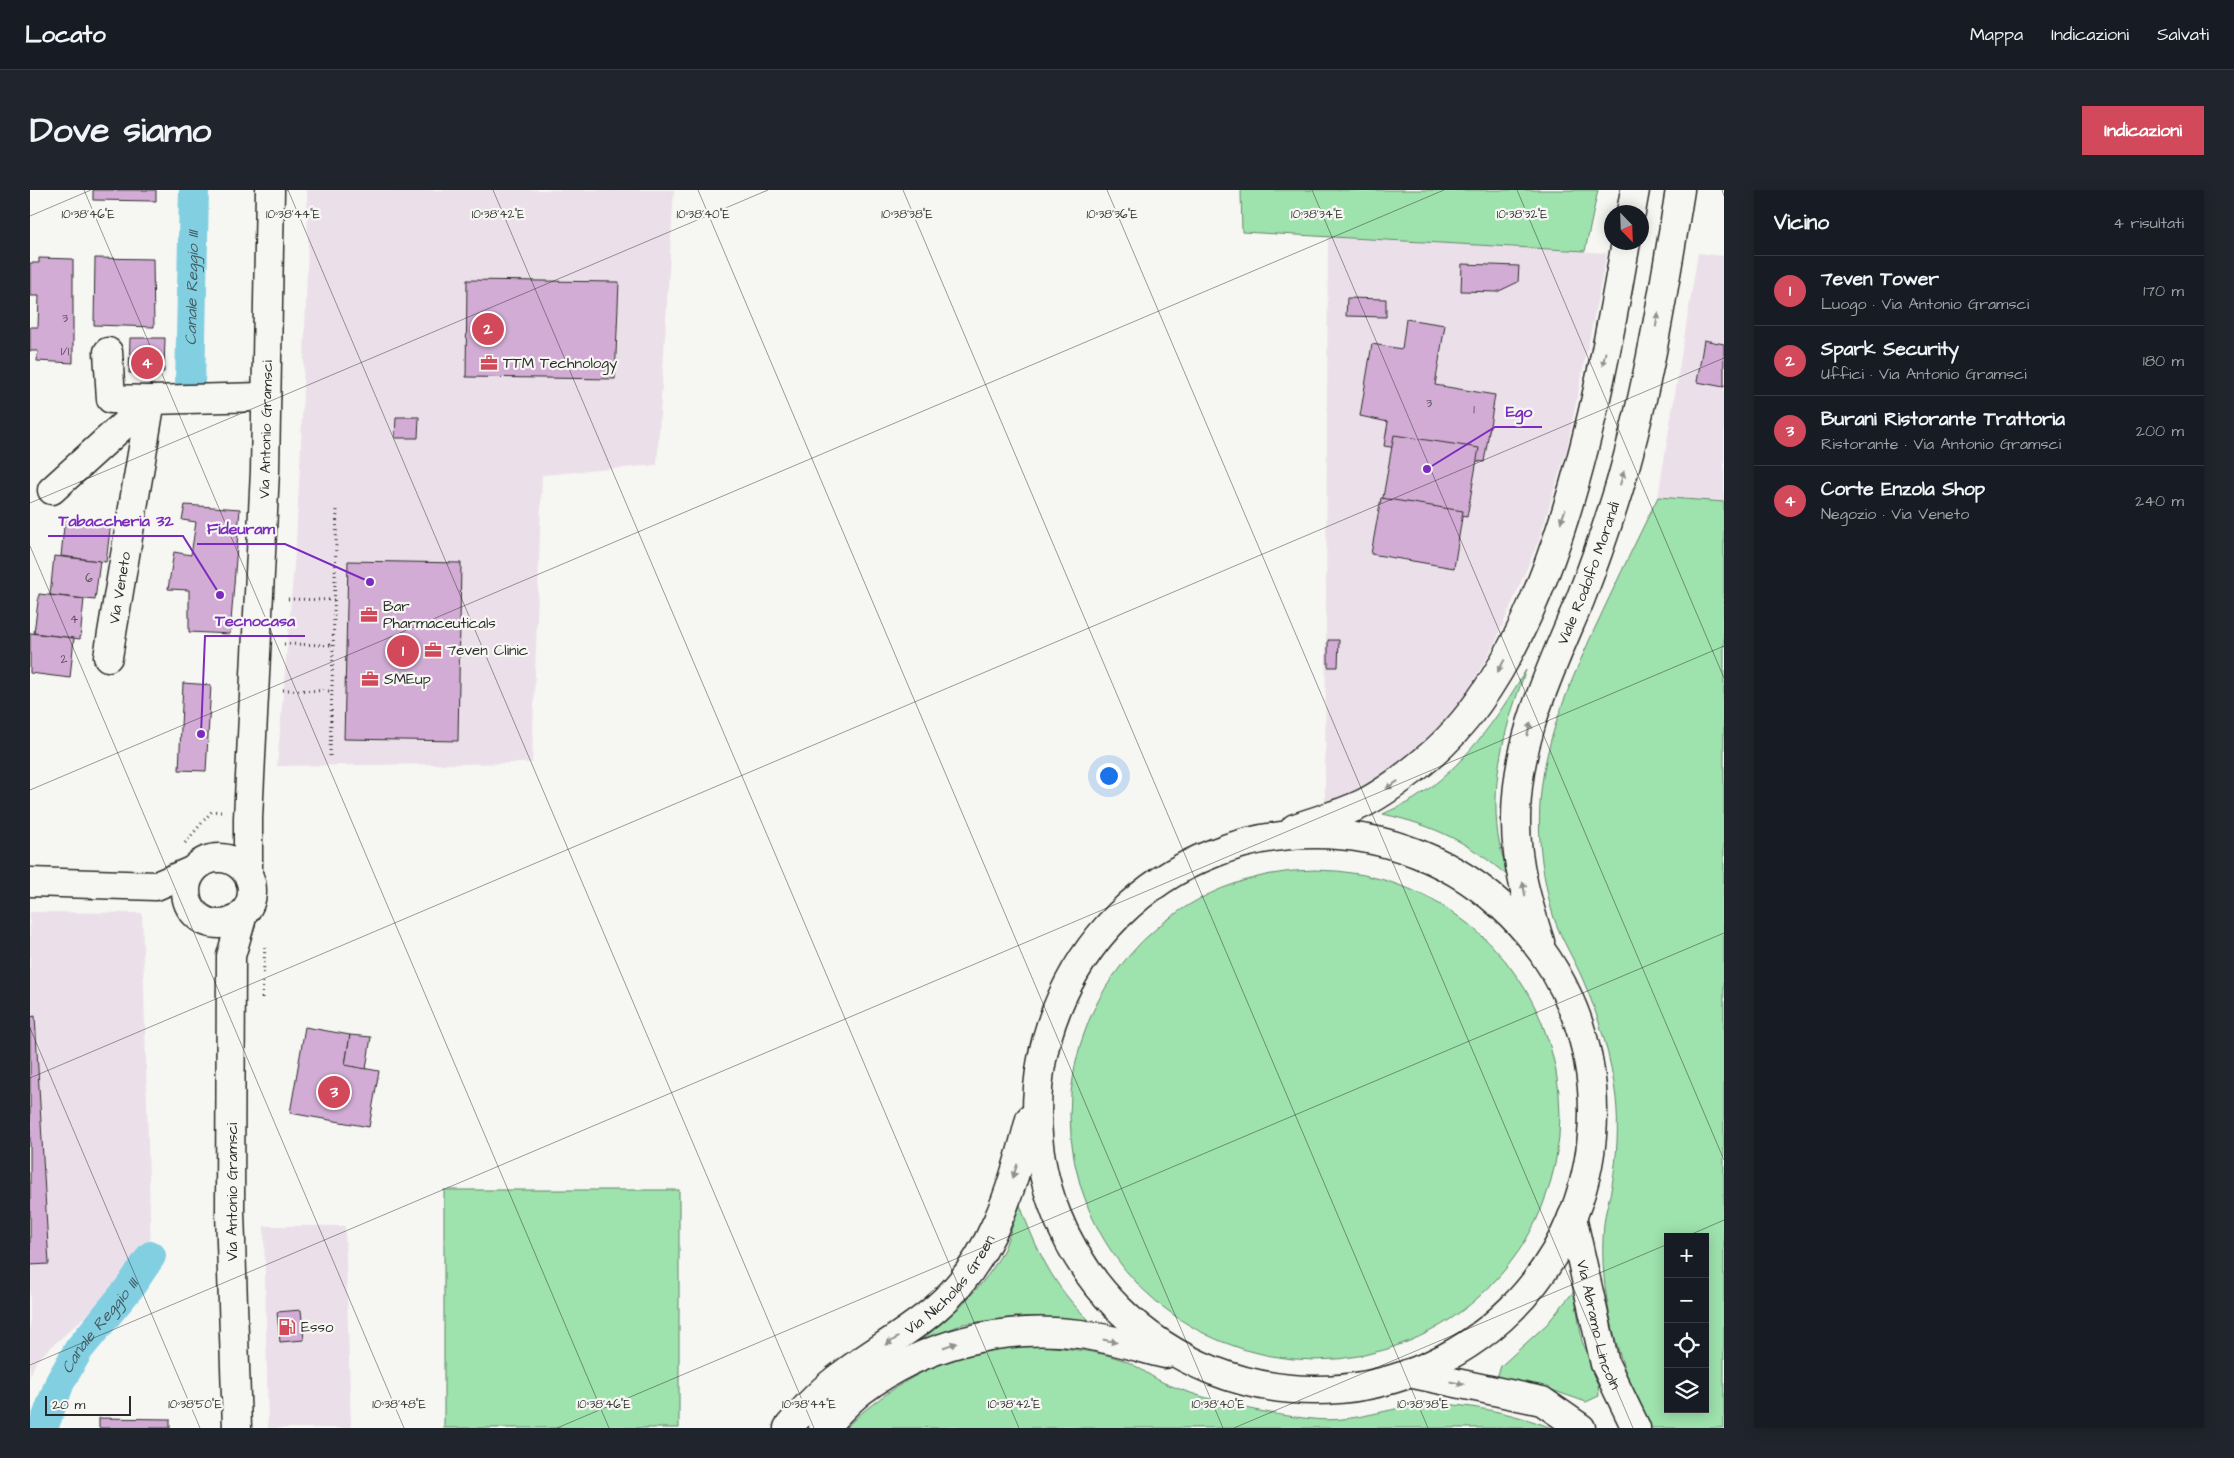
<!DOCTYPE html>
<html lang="it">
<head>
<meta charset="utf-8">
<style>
	body { margin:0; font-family:"Architects Daughter",sans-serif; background:#20242c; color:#f1f3f6 }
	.controls { position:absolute; right:15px; bottom:15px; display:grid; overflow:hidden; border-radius:0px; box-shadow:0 2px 12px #0003 }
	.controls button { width:45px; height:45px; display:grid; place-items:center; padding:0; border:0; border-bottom:1px solid #363941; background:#171b24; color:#f1f3f6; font:25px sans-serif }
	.compass { position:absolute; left:1574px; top:15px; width:45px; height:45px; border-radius:50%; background:#171b24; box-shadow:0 2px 12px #0003; rotate:157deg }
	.scale { position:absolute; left:15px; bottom:12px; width:86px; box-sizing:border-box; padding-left:5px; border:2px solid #2b2b2b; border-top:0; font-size:14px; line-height:18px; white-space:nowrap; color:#2b2b2b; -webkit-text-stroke:4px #f6f6f2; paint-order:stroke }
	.you { position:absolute; left:1078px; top:585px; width:18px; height:18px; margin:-12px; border:4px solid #fff; border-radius:50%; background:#1a73e8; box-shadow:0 0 0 8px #1a73e833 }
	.badge { display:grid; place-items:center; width:32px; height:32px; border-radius:50%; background:#d1495b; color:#fff; font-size:16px; font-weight:700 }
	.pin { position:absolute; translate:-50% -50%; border:2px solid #fff; box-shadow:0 1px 5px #0006 }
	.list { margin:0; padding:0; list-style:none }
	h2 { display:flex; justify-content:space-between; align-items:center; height:65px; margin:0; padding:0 20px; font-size:21px }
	h2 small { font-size:16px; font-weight:400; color:#9ea1a6 }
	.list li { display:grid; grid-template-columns:32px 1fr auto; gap:15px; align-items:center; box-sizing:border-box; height:70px; padding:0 20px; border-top:1px solid #363941 }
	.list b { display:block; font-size:19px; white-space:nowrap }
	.list p { margin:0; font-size:16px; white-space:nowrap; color:#9ea1a6 }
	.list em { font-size:16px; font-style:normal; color:#9ea1a6 }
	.icon { flex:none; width:28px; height:28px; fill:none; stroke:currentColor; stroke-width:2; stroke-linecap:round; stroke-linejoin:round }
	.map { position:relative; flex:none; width:1694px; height:1238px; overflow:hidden; border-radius:0px }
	header { display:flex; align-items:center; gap:30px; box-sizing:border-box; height:70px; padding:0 25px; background:#171b24; border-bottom:1px solid #363941 }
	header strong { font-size:24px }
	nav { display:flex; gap:28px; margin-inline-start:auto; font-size:18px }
	.intro { display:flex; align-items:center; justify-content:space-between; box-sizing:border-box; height:120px; padding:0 30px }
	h1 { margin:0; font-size:35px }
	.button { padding:12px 22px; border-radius:0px; background:#d1495b; color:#fff; font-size:18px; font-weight:700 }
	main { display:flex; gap:30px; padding:0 30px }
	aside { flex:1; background:#171b24; border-radius:0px; box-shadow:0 2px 12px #0003 }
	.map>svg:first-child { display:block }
	.built { fill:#ebe0e9 }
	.green { fill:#9ee2ad; stroke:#64866c; fill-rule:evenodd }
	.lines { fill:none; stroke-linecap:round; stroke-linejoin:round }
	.canal { stroke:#82cfe2; stroke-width:30 }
	.building { fill:#d2acd4; stroke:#2b2b2b }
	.minor-casing { stroke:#2b2b2b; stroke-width:31 }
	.path { stroke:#2b2b2b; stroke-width:3; stroke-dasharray:1 4; stroke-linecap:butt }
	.minor { stroke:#f6f6f2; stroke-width:28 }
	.oneway { fill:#90908e }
	.ticks { fill:none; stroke:#2b2b2b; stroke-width:1; stroke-opacity:0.45 }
	.labels { text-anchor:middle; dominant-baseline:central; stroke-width:4.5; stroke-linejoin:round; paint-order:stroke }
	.number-label { font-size:12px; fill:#554b55 }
	.poi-label { font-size:15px; fill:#2b2b2b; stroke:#f6f6f2; text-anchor:start }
	.street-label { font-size:15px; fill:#2b2b2b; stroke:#f6f6f2 }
	.water-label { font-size:16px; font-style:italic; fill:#455c62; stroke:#f6f6f2 }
	.ticks-label { font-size:12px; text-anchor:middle; fill:#2b2b2b; stroke:#f6f6f2; stroke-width:4.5; stroke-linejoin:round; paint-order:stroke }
	.leader { fill:none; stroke:#7b2cbf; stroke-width:2 }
	.callout-dot { fill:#7b2cbf; stroke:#f6f6f2; stroke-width:2 }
	.callout-label { font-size:16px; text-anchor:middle; font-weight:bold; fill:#7b2cbf; stroke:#f6f6f2; stroke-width:4.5; stroke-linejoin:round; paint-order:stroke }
</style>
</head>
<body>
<header>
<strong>Locato</strong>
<nav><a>Mappa</a><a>Indicazioni</a><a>Salvati</a></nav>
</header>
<div class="intro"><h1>Dove siamo</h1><a class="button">Indicazioni</a></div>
<main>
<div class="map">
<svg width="1694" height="1238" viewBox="0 0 1694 1238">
	<rect width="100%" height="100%" fill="#f6f6f2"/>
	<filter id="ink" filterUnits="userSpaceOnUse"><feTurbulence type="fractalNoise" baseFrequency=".02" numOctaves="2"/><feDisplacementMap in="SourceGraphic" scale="10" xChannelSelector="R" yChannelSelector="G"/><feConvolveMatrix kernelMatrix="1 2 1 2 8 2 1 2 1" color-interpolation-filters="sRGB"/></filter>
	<g filter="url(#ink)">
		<g class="built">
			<path d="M277,0H644L627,275L512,285L502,573L247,576L266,350L271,256L278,52Z"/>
			<path d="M1298,46L1577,63L1537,258L1509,350L1465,453L1435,506L1416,532L1395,552L1353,585L1323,603L1295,613Z"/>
			<path d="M1668,63L1694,66V312L1628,307Z"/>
			<path d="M0,722L112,723L121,1066L6,1171L0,1186Z"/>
			<path d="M234,1036H315L321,1238H238Z"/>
		</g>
		<g class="green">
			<path d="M1211,0H1568L1555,61L1212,42Z"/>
			<path d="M1628,307L1694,312V1238H1617C1590,1174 1567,1105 1574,1034C1575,1021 1580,1008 1582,995C1587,967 1589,937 1586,908C1581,867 1569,827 1553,790C1544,769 1531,749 1524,728C1519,714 1517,699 1514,685C1498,590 1526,524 1564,440C1585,395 1606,351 1628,307ZM1638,1047H1675V1219H1638Z"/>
			<path d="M1496,480C1476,533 1460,588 1468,646C1470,660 1475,674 1479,687C1438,652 1406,636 1353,624C1363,619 1374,615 1384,609C1433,578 1467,529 1496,480Z"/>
			<circle cx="1285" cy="925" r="245"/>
			<rect x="414" y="1000" width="235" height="238"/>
			<path d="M990,1015C1006,1059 1024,1098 1059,1130L986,1127L933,1134L889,1152C922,1125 955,1097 974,1059C980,1045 984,1030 990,1015Z"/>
			<path d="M1544,1101L1552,1151L1568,1193L1569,1206L1556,1212L1522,1200L1467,1187L1471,1176L1517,1134Z"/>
			<path d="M1014,1156C1040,1159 1068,1161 1093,1170C1109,1176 1123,1189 1139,1195C1181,1212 1239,1225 1283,1229C1321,1233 1351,1220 1388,1215C1423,1210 1489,1224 1521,1238H815C850,1205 894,1175 942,1163C966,1157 990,1157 1014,1156Z"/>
		</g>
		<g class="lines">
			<g class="canal">
				<path id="s1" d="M160,197L164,0"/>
				<path id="s2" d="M13,1238L30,1192L49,1159L100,1097L121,1066"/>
			</g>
		</g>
		<g class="building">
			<path d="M63,0H126V11L63,10Z"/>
			<path d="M9,68L43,69V173L7,171L8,161H0V137H8L9,106H0V73H9Z"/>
			<path d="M65,68L123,69L124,137L64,135Z"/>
			<path d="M1432,74L1489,76L1488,92L1467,102L1431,101Z"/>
			<path d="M437,90L589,92L585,189L436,187Z"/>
			<path d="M1317,108L1356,109V127L1316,126Z"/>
			<path d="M1376,129L1415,135L1405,195L1465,205L1454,272L1354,256L1358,232L1330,226L1342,154L1372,159Z"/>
			<path d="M100,148H135L134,182L99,183Z"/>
			<path d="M1674,150L1694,154V197L1667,192Z"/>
			<path d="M366,227H389L388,248H365Z"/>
			<path d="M1364,245L1449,258L1437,327L1352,313Z"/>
			<path d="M1351,308L1433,321L1424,378L1341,364Z"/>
			<path d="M155,315L210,319L200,444L159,442V400L138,399L144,362L161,365L166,332L152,330Z"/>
			<path d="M35,327L81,332L76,372L31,366Z"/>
			<path d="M24,366L70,371L65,410L20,405Z"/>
			<path d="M318,371L431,373L428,551L314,549Z"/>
			<path d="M9,404L54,409L50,449L4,443Z"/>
			<path d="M0,443L44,448L40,488L0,483Z"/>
			<path d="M1298,450H1309L1308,477H1298Z"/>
			<path d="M153,493L181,495L176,581L149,580Z"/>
			<path d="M5,826L19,1074L0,1075V827Z"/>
			<path d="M275,837L320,845L315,875L349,881L339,937L260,923Z"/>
			<path d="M320,845L341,847L336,879L315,875Z"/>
			<path d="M271,1120L274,1150L250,1152L247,1122Z"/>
			<path d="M69,1228L140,1229V1238H69Z"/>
		</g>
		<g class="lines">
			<g class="minor-casing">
				<g id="minor">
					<path d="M1601,22L1605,0"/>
					<path d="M78,162L81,209L121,210"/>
					<path d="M22,300L121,210"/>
					<path id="s3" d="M78,467L121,210L236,207"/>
					<path d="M1265,638C1287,630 1311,624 1332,614C1356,602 1380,583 1400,566C1524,460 1569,207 1596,52"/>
					<circle cx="1285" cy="922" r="278"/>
					<circle cx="189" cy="701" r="33"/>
					<path id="s4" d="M218,684V628L235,281L240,0"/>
					<path d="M0,692L126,696L161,681"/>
					<path id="s5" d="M1510,752C1498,714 1486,674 1486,633C1485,551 1519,484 1550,410C1565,372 1578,334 1590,295C1618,199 1634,99 1650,0"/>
					<path id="s6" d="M1542,1027L1575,1174L1606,1238"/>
					<path d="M1379,1183L1512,1211L1551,1238"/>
					<path d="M207,1238L200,1021L201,766L213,724"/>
					<path id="s7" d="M758,1238C774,1219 791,1200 812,1185C842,1162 876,1144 905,1119C961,1072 983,997 1000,929"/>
					<path d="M793,1238C805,1226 817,1212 831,1201C893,1154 973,1134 1050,1144C1079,1148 1107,1157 1135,1164"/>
				</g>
			</g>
			<g class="path">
				<path d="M258,409L305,410"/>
				<path d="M254,454L303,455"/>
				<path d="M253,500L302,501"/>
				<path d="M300,566L307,319"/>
				<path d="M155,653L182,621L191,622"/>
				<path d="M232,808L235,756"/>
			</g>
			<use href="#minor" class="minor"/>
		</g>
		<defs><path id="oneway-solid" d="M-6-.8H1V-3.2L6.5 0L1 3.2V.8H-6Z" transform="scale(1.25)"/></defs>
		<g class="oneway">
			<use href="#oneway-solid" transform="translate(1627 130) rotate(-80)"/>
			<use href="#oneway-solid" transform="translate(1574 169) rotate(102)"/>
			<use href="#oneway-solid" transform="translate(1592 288) rotate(-74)"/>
			<use href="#oneway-solid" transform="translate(1533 326) rotate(109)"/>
			<use href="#oneway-solid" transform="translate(1471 476) rotate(119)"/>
			<use href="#oneway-solid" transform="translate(1499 539) rotate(-74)"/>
			<use href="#oneway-solid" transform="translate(1362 595) rotate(147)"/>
			<use href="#oneway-solid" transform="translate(1494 699) rotate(-100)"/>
			<use href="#oneway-solid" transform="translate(985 981) rotate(109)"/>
			<use href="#oneway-solid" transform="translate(862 1151) rotate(147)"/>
			<use href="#oneway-solid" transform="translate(1080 1151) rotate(12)"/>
			<use href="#oneway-solid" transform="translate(920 1155) rotate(-19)"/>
			<use href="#oneway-solid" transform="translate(1427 1193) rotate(12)"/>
		</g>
	</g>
	<path class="ticks" d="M54,0L579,1238M258,0L784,1238M463,0L989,1238M668,0L1193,1238M873,0L1398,1238M1077,0L1603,1238M1282,0L1694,970M1487,0L1694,488M1692,0L1694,6M0,26L61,0M0,313L738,0M0,356L374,1238M0,600L1414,0M0,838L170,1238M0,888L1694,168M1655,1047L1694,1030M0,1175L1694,456M527,1238L1694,743M1204,1238L1638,1054"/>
	<defs>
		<g id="office-bare" transform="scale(1.35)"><path d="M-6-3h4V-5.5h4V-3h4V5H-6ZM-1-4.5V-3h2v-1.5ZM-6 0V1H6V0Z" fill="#d1495b" stroke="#f6f6f2" stroke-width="2.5" paint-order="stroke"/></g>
		<g id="fuel-bare" transform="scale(1.35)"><path d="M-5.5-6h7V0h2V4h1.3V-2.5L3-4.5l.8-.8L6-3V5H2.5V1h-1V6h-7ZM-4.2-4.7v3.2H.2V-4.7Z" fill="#d1495b" stroke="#f6f6f2" stroke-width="2.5" paint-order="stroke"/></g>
	</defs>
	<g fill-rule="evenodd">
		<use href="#office-bare" x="459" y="173"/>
		<use href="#office-bare" x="339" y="425"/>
		<use href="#office-bare" x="403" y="460"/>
		<use href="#office-bare" x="340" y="489"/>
		<use href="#fuel-bare" x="257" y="1137"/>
	</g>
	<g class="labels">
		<g class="number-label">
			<text x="35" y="128">3</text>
			<text x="35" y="161">1/1</text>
			<text x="1399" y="213">3</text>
			<text x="1444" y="219">1</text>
			<text x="59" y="388">6</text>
			<text x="44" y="429">4</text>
			<text x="34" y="469">2</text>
		</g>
		<g class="poi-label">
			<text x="473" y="173">TTM Technology</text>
			<text x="353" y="416">Bar<tspan x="353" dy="17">Pharmaceuticals</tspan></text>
			<text x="417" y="460">7even Clinic</text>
			<text x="354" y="489">SMEup</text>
			<text x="271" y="1137">Esso</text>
		</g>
		<g class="street-label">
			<text stroke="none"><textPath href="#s4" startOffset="445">Via Antonio Gramsci</textPath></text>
			<text stroke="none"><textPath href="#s5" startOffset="384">Viale Rodolfo Morandi</textPath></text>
			<text stroke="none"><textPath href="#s3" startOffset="70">Via Veneto</textPath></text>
			<text transform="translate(202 1002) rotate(-90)">Via Antonio Gramsci</text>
			<text stroke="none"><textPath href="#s7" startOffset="218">Via Nicholas Green</textPath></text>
			<text stroke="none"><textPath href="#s6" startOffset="111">Via Abramo Lincoln</textPath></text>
		</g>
		<g class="water-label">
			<text stroke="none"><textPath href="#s1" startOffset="99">Canale Reggio III</textPath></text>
			<text stroke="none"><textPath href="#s2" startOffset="118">Canale Reggio III</textPath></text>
		</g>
	</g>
	<g class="ticks-label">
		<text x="58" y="28">10°38'46"E</text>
		<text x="263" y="28">10°38'44"E</text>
		<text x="468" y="28">10°38'42"E</text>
		<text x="673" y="28">10°38'40"E</text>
		<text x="877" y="28">10°38'38"E</text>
		<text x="1082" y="28">10°38'36"E</text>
		<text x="1287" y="28">10°38'34"E</text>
		<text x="1492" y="28">10°38'32"E</text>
		<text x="165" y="1218">10°38'50"E</text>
		<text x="369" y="1218">10°38'48"E</text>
		<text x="574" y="1218">10°38'46"E</text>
		<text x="779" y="1218">10°38'44"E</text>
		<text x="984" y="1218">10°38'42"E</text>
		<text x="1188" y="1218">10°38'40"E</text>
		<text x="1393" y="1218">10°38'38"E</text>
	</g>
	<path class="leader" d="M1397 279L1465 237H1512M190 405L153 346H18M340 392L255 354H167M171 544L175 446H275"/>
	<g class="callout-dot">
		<circle cx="1397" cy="279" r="5"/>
		<circle cx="190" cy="405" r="5"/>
		<circle cx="340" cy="392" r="5"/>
		<circle cx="171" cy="544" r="5"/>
	</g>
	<g class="callout-label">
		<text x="1489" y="227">Ego</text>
		<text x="86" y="336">Tabaccheria 32</text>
		<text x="211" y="344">Fideuram</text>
		<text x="225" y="436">Tecnocasa</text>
	</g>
</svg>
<div class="controls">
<button>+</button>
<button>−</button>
<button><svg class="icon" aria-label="locate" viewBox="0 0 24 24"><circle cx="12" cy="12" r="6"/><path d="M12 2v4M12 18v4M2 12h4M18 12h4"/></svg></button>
<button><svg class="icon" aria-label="layers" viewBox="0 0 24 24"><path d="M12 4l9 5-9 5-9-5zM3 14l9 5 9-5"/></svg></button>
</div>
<svg class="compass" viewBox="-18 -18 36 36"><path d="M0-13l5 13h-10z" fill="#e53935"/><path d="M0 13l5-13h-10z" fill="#9ea1a6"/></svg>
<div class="scale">20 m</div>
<div class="you"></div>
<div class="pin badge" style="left:373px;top:461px">1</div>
<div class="pin badge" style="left:458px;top:139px">2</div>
<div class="pin badge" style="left:304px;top:902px">3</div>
<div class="pin badge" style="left:117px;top:173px">4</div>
</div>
<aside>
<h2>Vicino<small>4 risultati</small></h2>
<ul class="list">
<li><span class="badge">1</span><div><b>7even Tower</b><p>Luogo · Via Antonio Gramsci</p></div><em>170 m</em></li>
<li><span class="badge">2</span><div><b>Spark Security</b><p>Uffici · Via Antonio Gramsci</p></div><em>180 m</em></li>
<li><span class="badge">3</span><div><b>Burani Ristorante Trattoria</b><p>Ristorante · Via Antonio Gramsci</p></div><em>200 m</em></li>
<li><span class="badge">4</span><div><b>Corte Enzola Shop</b><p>Negozio · Via Veneto</p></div><em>240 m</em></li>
</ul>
</aside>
</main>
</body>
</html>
